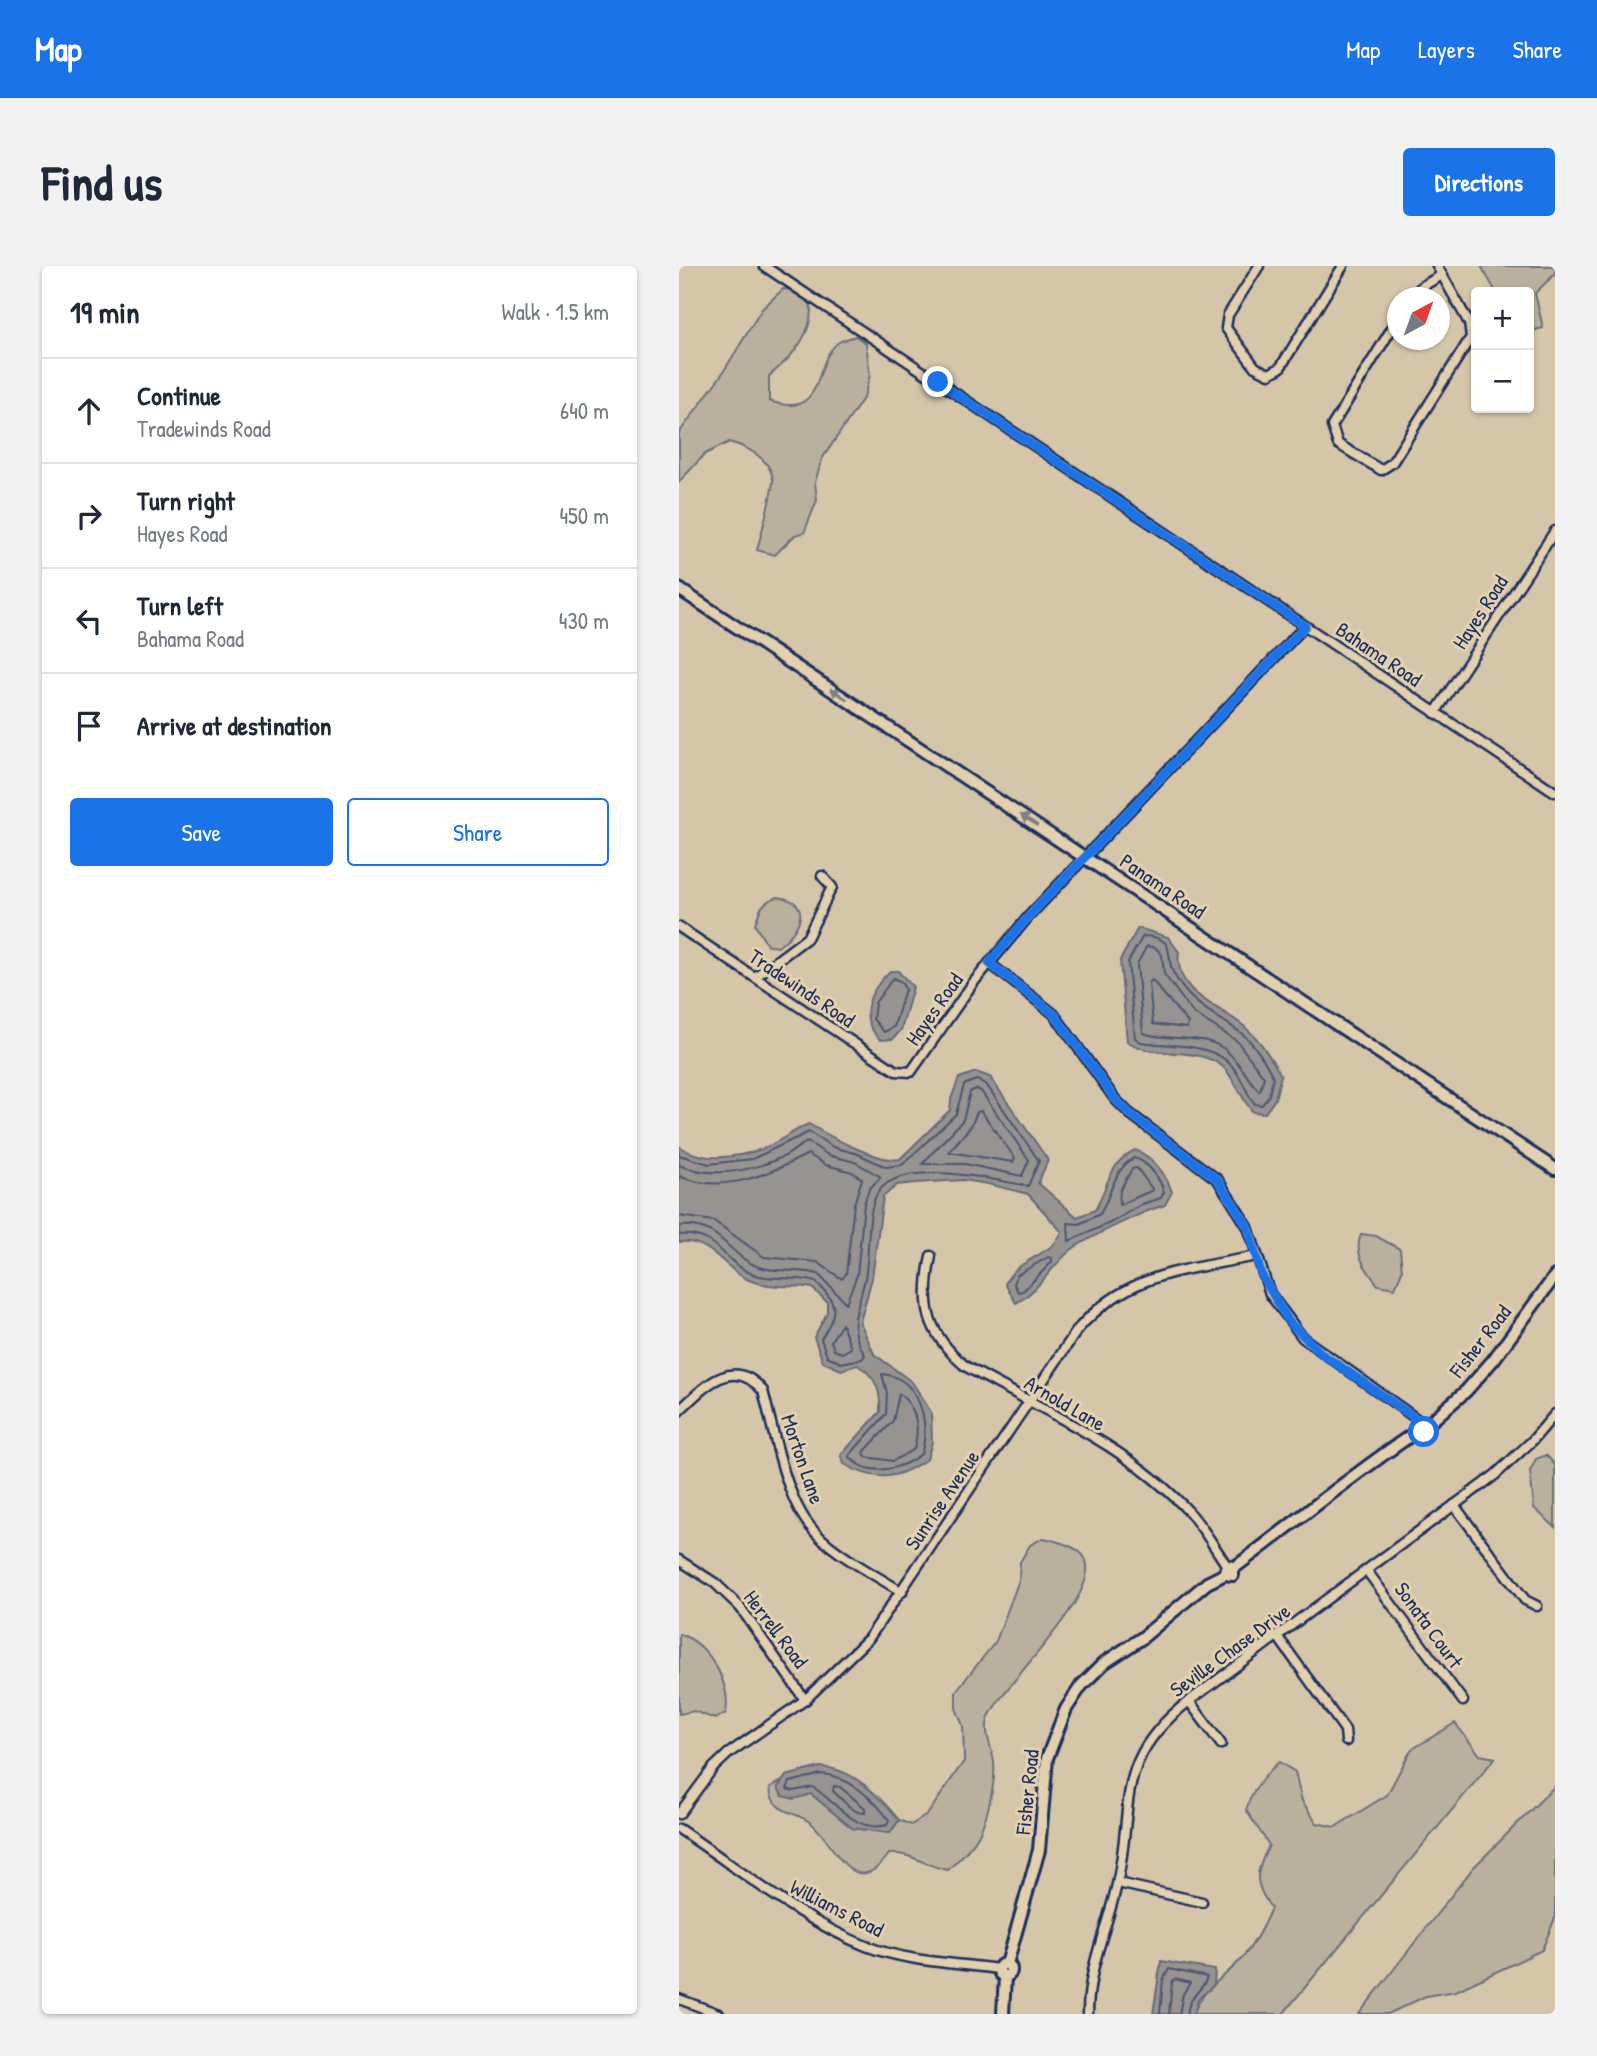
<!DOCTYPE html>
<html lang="en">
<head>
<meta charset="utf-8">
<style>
	body { margin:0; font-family:"Patrick Hand",sans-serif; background:#f2f2f3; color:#1f2937 }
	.controls { position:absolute; right:21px; top:21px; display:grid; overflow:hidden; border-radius:7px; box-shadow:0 2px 5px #0004 }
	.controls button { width:63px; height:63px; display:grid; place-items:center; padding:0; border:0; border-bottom:2px solid #e0e1e3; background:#fff; color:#1f2937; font:35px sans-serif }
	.compass { position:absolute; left:708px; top:21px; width:63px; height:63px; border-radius:50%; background:#fff; box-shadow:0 2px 5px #0004; rotate:41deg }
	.stop { position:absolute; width:21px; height:21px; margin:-16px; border:5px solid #1a73e8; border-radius:50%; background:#fff }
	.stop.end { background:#1a73e8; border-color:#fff; box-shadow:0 2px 7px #0008 }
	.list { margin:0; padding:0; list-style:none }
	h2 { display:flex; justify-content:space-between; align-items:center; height:91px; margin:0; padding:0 28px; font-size:30px }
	h2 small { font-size:23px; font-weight:400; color:#747a83 }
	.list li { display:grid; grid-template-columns:46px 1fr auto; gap:21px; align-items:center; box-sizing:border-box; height:105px; padding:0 28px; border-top:2px solid #e0e1e3 }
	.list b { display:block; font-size:26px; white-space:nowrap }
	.list p { margin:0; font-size:23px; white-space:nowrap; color:#747a83 }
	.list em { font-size:23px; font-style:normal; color:#747a83 }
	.actions { display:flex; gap:14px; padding:21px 28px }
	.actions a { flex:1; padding:16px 0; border:2px solid #1a73e8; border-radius:7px; text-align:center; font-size:24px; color:#1a73e8 }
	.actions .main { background:#1a73e8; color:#fff }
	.icon { flex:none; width:38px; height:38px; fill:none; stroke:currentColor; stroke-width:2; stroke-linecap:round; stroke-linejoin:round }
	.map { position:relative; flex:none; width:876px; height:1748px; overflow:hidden; border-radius:7px }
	header { display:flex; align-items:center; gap:42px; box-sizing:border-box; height:98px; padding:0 35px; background:#1a73e8; color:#fff }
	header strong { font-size:33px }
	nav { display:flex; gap:38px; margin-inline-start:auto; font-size:24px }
	.intro { display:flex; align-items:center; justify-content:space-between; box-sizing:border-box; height:168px; padding:0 42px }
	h1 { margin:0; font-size:49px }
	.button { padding:18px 32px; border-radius:7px; background:#1a73e8; color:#fff; font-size:24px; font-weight:700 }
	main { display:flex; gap:42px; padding:0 42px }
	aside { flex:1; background:#fff; border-radius:7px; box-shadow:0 2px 5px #0004 }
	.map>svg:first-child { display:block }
	.green { fill:#bab09e; stroke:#6a707e; stroke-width:2 }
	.water { fill:#969390; stroke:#656b7c; stroke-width:2 }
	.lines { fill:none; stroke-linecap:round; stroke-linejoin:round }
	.shore { stroke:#4c5772; stroke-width:2 }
	.street-casing { stroke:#1b2f5e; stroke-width:13 }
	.secondary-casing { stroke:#1b2f5e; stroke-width:16 }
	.street { stroke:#e2d0ae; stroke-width:8 }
	.secondary { stroke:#e2d0ae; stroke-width:10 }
	.oneway { fill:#7e8086 }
	.route { stroke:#1a73e8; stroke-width:9 }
	.labels { text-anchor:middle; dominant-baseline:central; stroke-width:6; stroke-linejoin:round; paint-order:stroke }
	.street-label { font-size:21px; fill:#1b2f5e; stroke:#e2d0ae }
</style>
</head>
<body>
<header>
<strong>Map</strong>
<nav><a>Map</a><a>Layers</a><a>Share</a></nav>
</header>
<div class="intro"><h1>Find us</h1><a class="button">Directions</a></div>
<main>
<aside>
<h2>19 min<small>Walk · 1.5 km</small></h2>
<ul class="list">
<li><svg class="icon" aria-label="ahead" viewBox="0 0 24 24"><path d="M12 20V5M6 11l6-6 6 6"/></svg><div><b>Continue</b><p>Tradewinds Road</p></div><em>640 m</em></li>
<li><svg class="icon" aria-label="right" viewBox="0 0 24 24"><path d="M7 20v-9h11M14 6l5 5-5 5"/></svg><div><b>Turn right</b><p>Hayes Road</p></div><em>450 m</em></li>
<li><svg class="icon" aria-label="left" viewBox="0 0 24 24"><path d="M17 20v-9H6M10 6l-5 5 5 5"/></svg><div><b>Turn left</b><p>Bahama Road</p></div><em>430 m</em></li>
<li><svg class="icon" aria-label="arrive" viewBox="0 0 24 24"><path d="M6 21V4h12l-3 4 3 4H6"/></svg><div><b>Arrive at destination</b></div></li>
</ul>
<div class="actions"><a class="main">Save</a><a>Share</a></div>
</aside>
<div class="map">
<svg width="876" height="1748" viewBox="0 0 876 1748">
	<rect width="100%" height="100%" fill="#d6c6a9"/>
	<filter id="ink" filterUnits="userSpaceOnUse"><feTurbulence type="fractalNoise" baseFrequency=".0143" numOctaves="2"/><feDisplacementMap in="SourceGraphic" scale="14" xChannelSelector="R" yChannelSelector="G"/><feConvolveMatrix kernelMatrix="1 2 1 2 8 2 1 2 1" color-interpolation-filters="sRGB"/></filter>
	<g filter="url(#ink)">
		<g class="green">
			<path d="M802,0H876V8L856,27L864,62L850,66V26H817Z"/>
			<path d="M104,23L114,24L131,36C137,66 111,93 90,110V135C149,155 132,95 160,76C165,73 172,72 176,70L187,77L191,109L185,131L143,193L136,216L138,234L125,267L116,269L96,289L78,284C81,273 95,220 94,213C91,192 68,181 50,176L26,188L0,216V167L43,108L83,43Z"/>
			<path d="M99,631C137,636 119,666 99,681L88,679L76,659C80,644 83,635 99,631Z"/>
			<path d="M682,968L697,970L721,983L723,1005L716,1022L699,1019C687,1003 674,988 682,968Z"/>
			<path d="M867,1189L876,1199V1261L855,1242L851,1205L857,1193Z"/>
			<path d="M364,1272C377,1275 394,1279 403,1288C434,1322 318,1421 309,1454C305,1467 313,1482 315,1496C317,1515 309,1550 300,1568C294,1581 279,1594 269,1604C247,1601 233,1586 210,1588C174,1639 156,1576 132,1557C115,1544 93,1548 91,1522L104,1514L99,1521L132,1528L173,1562L211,1567L220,1554L232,1559L248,1549L285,1495L284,1460L277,1442V1425L317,1375L340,1314L341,1296L351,1279Z"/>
			<path d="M0,1368C30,1377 52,1417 47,1447L36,1453L15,1445L0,1448Z"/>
			<path d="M776,1457L801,1489L816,1492L604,1748H515C522,1722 548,1711 565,1690C576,1676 585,1659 592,1642C573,1615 577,1607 590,1579L567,1544C573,1524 584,1510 600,1496L616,1506L623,1535L638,1557L656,1561L708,1529L732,1484Z"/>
			<path d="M876,1520V1652L863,1684L777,1725L747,1730L709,1748H680L794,1602Z"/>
		</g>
		<g class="water">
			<path d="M459,662L489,671L500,686C494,730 545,740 569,764C583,776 592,793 602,809L596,833L586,847L574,846C562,833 554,809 543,800C516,779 477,795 448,775L441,694Z"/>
			<path d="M211,705H219L234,721L222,764L214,773L202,774C177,752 190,725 211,705Z"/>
			<path d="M297,806L311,811L369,894L359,917L398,951L416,944C429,921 430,896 456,884C474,891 487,908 493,926L486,939C467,944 408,972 392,984C372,1000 361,1024 337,1037L326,1018C338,991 373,991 383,966L349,928L309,918L284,914L236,917L218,919L204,931L193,1012L181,1056L195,1088L233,1116L252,1146L253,1176L248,1193C219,1213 197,1217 165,1198L162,1189L201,1146C202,1124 197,1110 178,1099L162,1104L144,1096L135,1071L148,1047V1036L133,1022C115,1019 96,1022 79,1017C47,1010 37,973 0,976V880C26,900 75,890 101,874C112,868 119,862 130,858C150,870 200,897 221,893L271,844L272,833L280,812Z"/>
			<path d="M141,1501C174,1502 200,1530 220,1554L211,1567L173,1562L132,1528L115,1533L103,1530L99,1521L107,1510Z"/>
			<path d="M482,1695L536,1704L535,1719L519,1733L515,1748H474Z"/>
		</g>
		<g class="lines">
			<g class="shore">
				<path d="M464,670C499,671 486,690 494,706C511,740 534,746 562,767C575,777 587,796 594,811L590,829L583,839L576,838C566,826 563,811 553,800C532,776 491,781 462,776L456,772L449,696Z"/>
				<path d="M468,680L477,682L483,689L485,708L514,747L558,775L585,811L581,825C575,824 559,792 544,782C521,767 489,776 464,767L458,698Z"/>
				<path d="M214,712L222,716L226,723L215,761L205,766L194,753L196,737Z"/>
				<path d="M473,714L509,757L508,762L474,758L470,717Z"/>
				<path d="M297,823L302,825L350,894L343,910L286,898H243L284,854L291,826Z"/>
				<path d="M302,845L336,892L334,896L270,886L292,860L298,846Z"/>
				<path d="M0,889L30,898L73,893L130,866L154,881L179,888L207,901L223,899L277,848L285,819L297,814L307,818L360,895L349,920C316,914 213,888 196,932C187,955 191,987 186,1012C180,1044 166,1057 186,1089L183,1093L162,1097L148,1090L142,1073C158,1046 161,1039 137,1016C116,1009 92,1016 71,1007C43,995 39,966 0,969"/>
				<path d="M455,892C469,895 481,913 485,926L482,932L463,938L433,956L390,975L389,957L400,958L421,948C432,930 435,902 455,892Z"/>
				<path d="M0,899C33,913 74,905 106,890C114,886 120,879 129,876L149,889L176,896L202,911L190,923L185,938L178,1009L167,1037L139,1008C119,1002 94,1008 75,999C45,985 43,957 0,960"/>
				<path d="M458,902L474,924L440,939L441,924L453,903Z"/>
				<path d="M0,910C43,929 91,908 129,888L147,899L173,906L183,913L175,938L167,1008L163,1013L138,996L85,991L35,955L0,950"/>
				<path d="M369,991L373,992V996L344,1025L339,1026L335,1018L338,1009Z"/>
				<path d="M163,1058L172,1082L163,1087L155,1084L152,1075Z"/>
				<path d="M203,1108C241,1111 252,1158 242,1188C223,1203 189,1213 170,1190L207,1148L208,1127Z"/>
				<path d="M220,1128C238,1140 241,1163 235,1183L214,1195L187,1191L185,1186L214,1155Z"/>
				<path d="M142,1508C168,1509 195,1533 210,1554L208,1559C177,1568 157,1536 134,1521L114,1525L108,1523L111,1516Z"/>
				<path d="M155,1520L161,1521L186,1542V1547C174,1548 163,1533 154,1525Z"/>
				<path d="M481,1748L484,1714L490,1703L528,1711C524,1726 511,1726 508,1748"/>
				<path d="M490,1748L493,1716L496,1713L511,1717L504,1728L500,1748"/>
			</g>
			<g class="street-casing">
				<g id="street">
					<path d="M85,0L876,526"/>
					<path d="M580,0L549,49L547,62L576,101L590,108L601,102L664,0"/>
					<path d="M732,32L742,21L763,9"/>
					<path d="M718,54L653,160L659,178L702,204L713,197L792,71L790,57L758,0"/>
					<path d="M756,447L876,265"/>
					<path d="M0,661L217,805L232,806L294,717L350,650L626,360"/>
					<path d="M310,697L375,748L436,833L450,847L539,914L569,961L591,1028L624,1072L742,1156"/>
					<path d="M76,711L128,672L153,621L143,610"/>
					<path d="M252,990C242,1039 247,1066 286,1100C362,1143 451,1181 511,1247C525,1263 536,1282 548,1300"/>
					<path d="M0,1145C24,1122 54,1088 84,1125C95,1165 105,1227 130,1259C149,1285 195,1308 223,1326"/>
					<path d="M775,1239L846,1334L858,1340"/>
					<path d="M0,1294L36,1317L61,1341L126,1434"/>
					<path d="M688,1305L784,1435"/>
					<path d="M599,1371L666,1464L667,1475"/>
					<path d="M510,1435L542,1478"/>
					<path d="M0,1548L34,1502L50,1487L126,1434L190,1372L399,1063C450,1005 506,1005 577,990"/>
					<path d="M0,1563C62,1604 118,1652 187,1680C228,1696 277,1697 320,1703"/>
					<path d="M439,1617L523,1636"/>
					<path d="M0,1733L40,1748"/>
					<path d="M409,1748C409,1701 428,1663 438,1618C456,1537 433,1495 510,1435L816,1209L853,1175L876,1148"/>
				</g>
			</g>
			<g class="secondary-casing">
				<g id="secondary">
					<path d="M0,323L876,903"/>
					<path d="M750,1157L742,1156L740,1164L748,1165L750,1157L787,1125L815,1093L876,1010"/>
					<path d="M555,1302C617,1256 676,1206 740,1164"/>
					<circle cx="326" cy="1704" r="6"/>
					<path d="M328,1698L360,1584L368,1492L387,1443L402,1420L425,1397L463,1372L528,1317L546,1308L554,1309V1301L548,1300L546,1308"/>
					<path d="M324,1748L326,1710"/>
				</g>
			</g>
			<use href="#street" class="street"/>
			<use href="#secondary" class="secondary"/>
		</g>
		<defs><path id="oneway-solid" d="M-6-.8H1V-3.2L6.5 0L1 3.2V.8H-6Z" transform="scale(1.75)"/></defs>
		<g class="oneway">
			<use href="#oneway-solid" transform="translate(160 428) rotate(-146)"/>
			<use href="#oneway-solid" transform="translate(350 554) rotate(-147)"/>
		</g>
	</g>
	<g class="lines" filter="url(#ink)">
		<path class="route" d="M259,116L626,360L350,650L310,697L375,748L436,833L450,847L539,914L569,961L582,1008L610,1056L643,1088L739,1154V1162L745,1166"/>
	</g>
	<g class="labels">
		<g class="street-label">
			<text transform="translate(801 346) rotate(-57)">Hayes Road</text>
			<text transform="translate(700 388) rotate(34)">Bahama Road</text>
			<text transform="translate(484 620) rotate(34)">Panama Road</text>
			<text transform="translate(123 722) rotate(34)">Tradewinds Road</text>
			<text transform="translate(255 743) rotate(-55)">Hayes Road</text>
			<text transform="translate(801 1075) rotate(-52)">Fisher Road</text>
			<text transform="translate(386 1137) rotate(30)">Arnold Lane</text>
			<text transform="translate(124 1193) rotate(71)">Morton Lane</text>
			<text transform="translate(263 1234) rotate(-56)">Sunrise Avenue</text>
			<text transform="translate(750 1359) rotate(54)">Sonata Court</text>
			<text transform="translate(97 1363) rotate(53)">Herrell Road</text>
			<text transform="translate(551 1384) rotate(-36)">Seville Chase Drive</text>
			<text transform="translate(348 1526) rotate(-84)">Fisher Road</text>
			<text transform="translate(158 1642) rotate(27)">Williams Road</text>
		</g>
	</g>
</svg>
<div class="controls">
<button>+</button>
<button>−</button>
</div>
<svg class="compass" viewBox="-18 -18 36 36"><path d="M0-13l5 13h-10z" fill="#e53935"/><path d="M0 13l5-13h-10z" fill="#747a83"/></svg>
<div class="stop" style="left:745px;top:1166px"></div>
<div class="stop end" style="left:259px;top:116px"></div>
</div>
</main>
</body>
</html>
